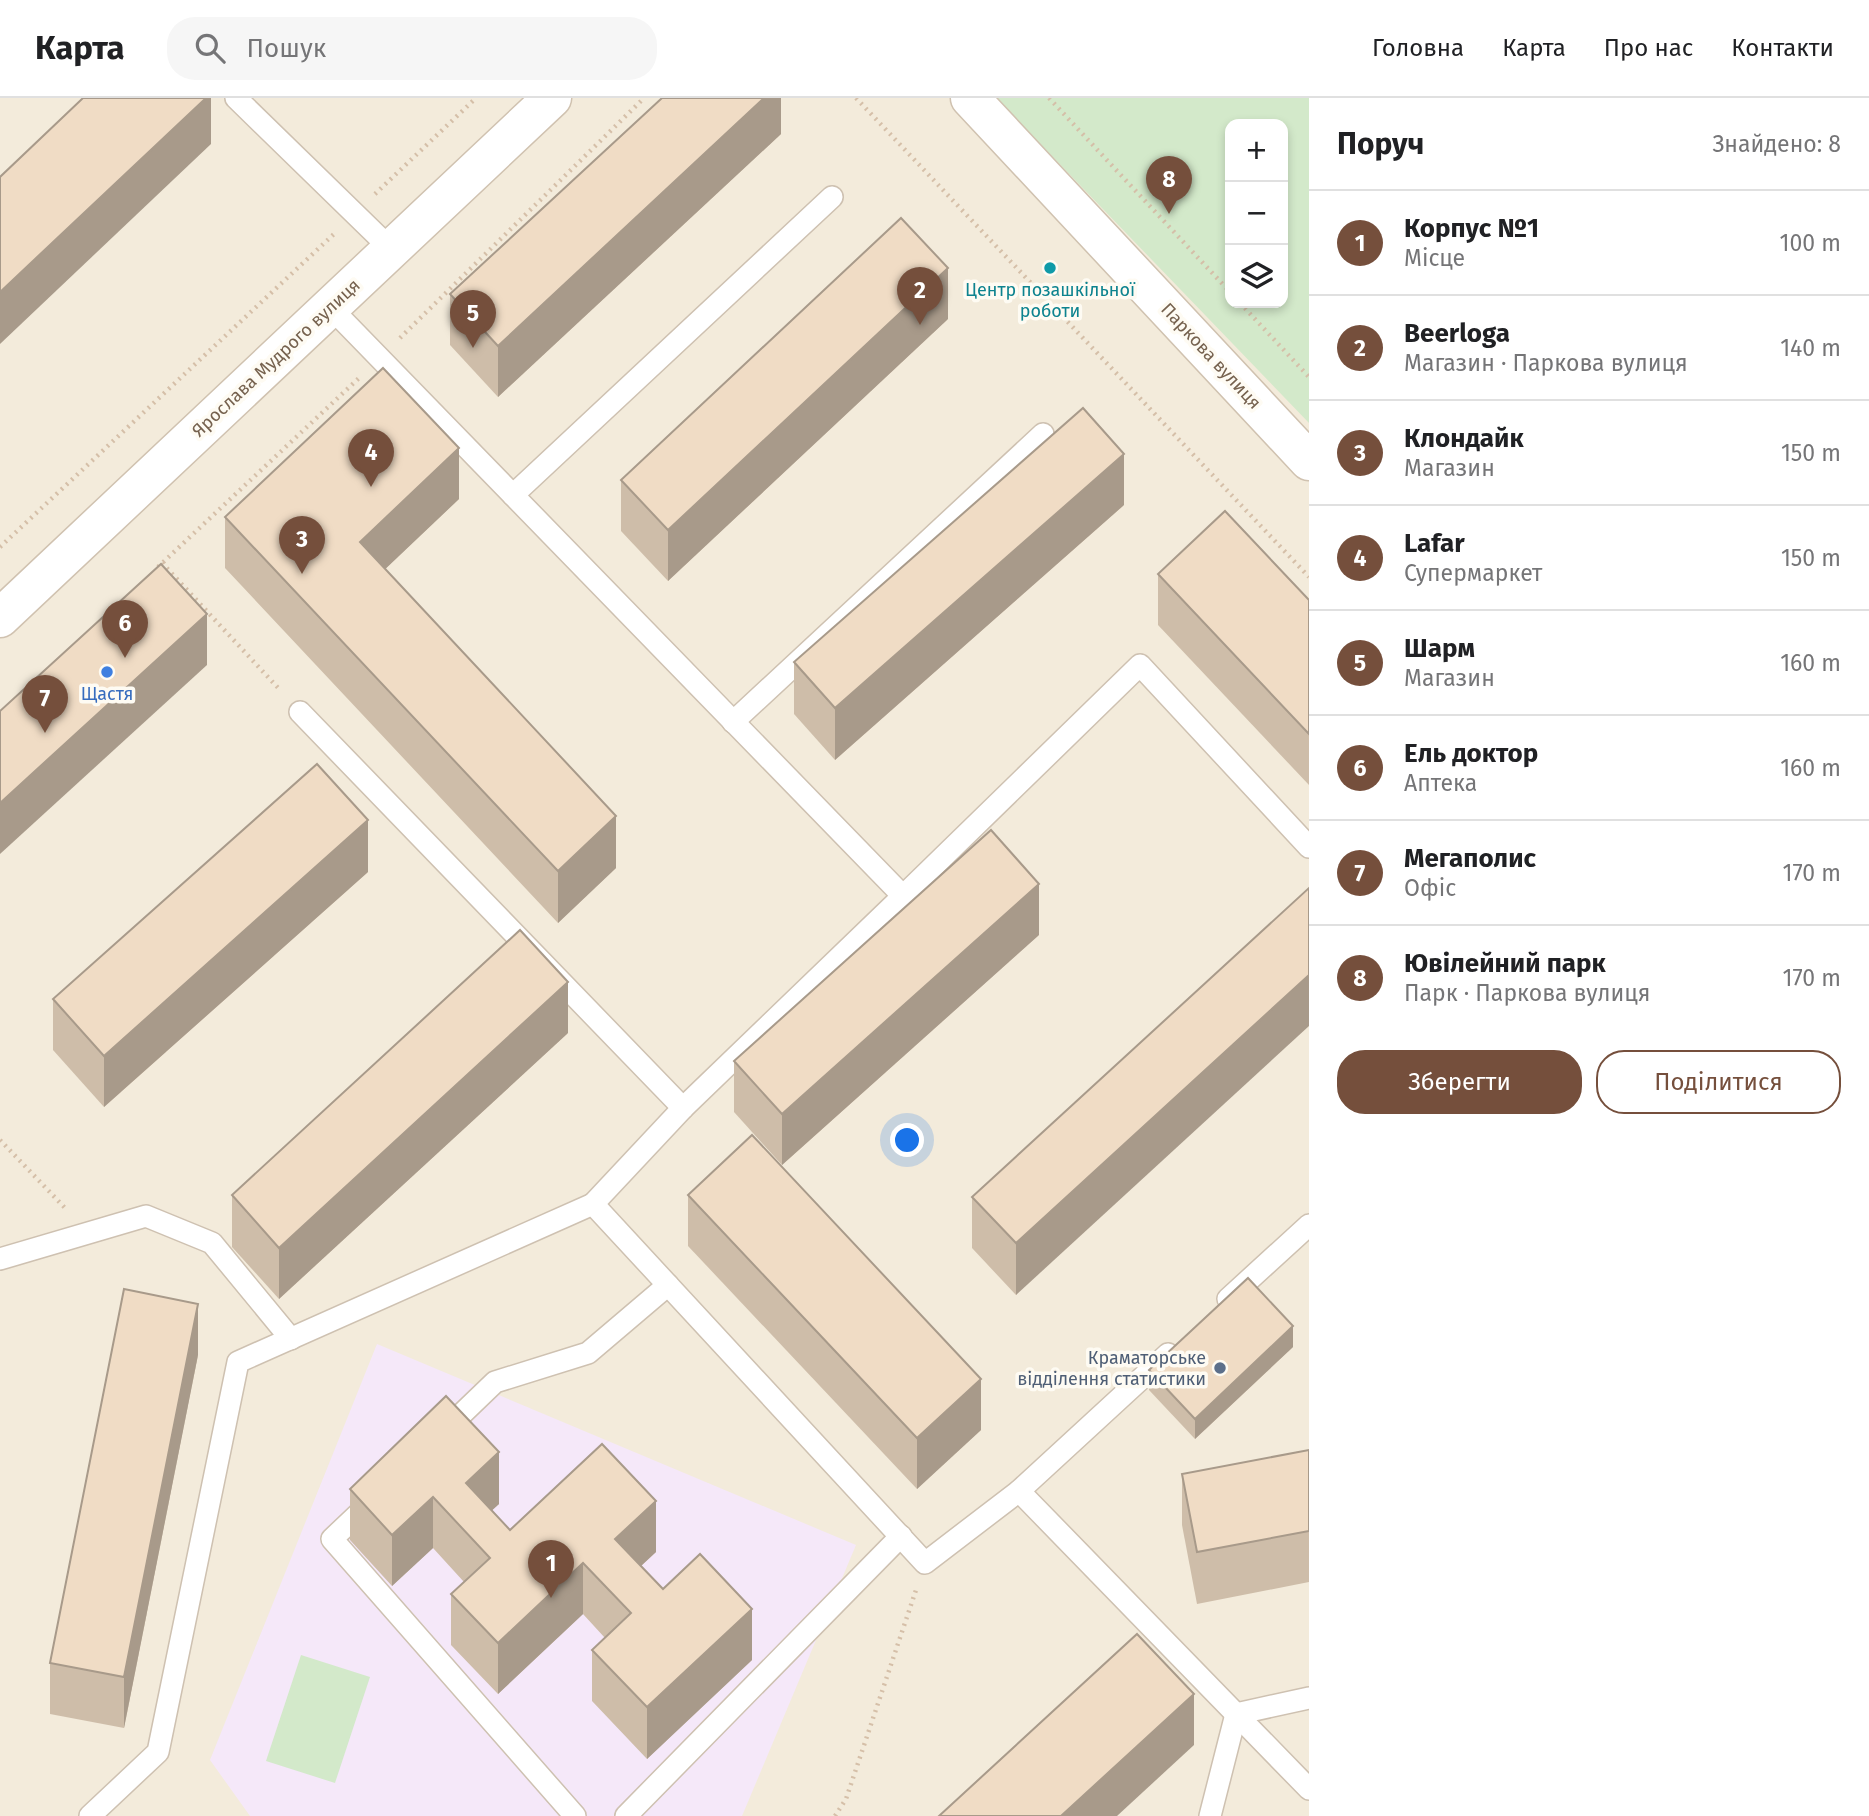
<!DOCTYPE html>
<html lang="uk">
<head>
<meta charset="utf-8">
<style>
	body { margin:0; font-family:"Fira Sans",sans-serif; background:#f6f6f6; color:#202124 }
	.controls { position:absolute; right:21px; top:21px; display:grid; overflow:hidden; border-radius:14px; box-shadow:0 4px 10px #0003 }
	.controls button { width:63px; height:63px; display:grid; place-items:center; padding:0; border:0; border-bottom:2px solid #e0e0e0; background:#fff; color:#202124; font:35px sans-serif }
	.you { position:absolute; left:908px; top:1043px; width:24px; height:24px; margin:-18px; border:5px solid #fff; border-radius:50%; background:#1a73e8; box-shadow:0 0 0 10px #1a73e833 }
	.badge { display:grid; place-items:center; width:46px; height:46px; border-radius:50%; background:#754f3c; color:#fff; font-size:23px; font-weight:700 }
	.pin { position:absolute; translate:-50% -58px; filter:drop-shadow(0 2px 4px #0008) }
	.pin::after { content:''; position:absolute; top:37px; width:24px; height:21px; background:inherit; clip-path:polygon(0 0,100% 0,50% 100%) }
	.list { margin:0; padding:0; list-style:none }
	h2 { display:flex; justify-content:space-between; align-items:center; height:91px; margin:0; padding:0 28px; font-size:30px }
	h2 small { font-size:23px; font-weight:400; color:#757577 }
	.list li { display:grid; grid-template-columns:46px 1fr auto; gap:21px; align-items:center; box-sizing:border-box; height:105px; padding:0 28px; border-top:2px solid #e0e0e0 }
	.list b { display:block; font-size:26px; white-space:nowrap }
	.list p { margin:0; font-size:23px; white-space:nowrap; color:#757577 }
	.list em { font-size:23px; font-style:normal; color:#757577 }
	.actions { display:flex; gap:14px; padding:21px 28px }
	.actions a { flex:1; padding:16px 0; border:2px solid #754f3c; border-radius:28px; text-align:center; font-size:24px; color:#754f3c }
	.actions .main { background:#754f3c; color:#fff }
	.icon { flex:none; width:38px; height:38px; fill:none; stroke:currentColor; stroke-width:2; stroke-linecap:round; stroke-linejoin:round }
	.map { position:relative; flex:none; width:1309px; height:1718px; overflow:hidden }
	header { display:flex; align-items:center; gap:42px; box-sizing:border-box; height:98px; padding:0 35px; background:#fff; border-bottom:2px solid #e0e0e0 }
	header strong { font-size:33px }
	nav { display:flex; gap:38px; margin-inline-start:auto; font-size:24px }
	.search { width:490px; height:63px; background:#f6f6f6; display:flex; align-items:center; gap:18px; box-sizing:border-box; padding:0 24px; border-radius:28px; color:#757577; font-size:26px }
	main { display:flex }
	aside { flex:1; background:#fff }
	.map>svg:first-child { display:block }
	.residential { fill:#f3ebdb }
	.education { fill:#f5e8f9 }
	.green { fill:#d3e9ca; fill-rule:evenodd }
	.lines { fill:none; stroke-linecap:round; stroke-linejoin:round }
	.lane-casing { stroke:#cec1b1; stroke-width:24 }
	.secondary-casing { stroke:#d0c2b0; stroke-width:41 }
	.path { stroke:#d5bfa8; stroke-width:4.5; stroke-dasharray:2 5; stroke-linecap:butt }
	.lane { stroke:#fff; stroke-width:21 }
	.secondary { stroke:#fff; stroke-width:38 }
	.wall { fill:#cebda9 }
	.shaded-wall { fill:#a89a8a }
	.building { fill:#f0dcc5; stroke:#a89a8a; stroke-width:2 }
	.culture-dot { fill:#0f9aa8; stroke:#fefbf3; stroke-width:2.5 }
	.shop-dot { fill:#3f7fe0; stroke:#fefbf3; stroke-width:2.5 }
	.service-dot { fill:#5c6f8a; stroke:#fefbf3; stroke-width:2.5 }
	.labels { text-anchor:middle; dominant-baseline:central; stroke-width:7; stroke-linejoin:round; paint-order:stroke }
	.culture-label { font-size:18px; fill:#0d838f; stroke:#fefbf3 }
	.street-label { font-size:18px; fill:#76624f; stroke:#fefbf3 }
	.shop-label { font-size:18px; fill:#366cbe; stroke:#fefbf3 }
	.service-label { font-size:18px; fill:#4e5e75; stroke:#fefbf3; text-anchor:end }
</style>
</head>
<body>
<header>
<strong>Карта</strong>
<div class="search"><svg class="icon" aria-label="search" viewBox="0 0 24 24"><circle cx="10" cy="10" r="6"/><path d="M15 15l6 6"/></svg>Пошук</div>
<nav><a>Головна</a><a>Карта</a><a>Про нас</a><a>Контакти</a></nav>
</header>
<main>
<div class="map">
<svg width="1309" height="1718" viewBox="0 0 1309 1718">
	<rect width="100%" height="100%" fill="#fcf8ec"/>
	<path class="residential" d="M0,0H1092L1230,205H1283L1309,225V1718H0Z"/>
	<path class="education" d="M377,1246L856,1447L742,1718H250L210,1662Z"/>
	<g class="green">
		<path d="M996,0H1309V325ZM1230,26H1283V205H1230Z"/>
		<path d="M301,1557L370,1579L335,1685L266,1663Z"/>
	</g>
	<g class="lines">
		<g class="lane-casing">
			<g id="lane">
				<path d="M236,0L391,151"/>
				<path d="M330,209L903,798L1140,567L1309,749"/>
				<path d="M513,397L832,99"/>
				<path d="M300,614L683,1010L903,798"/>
				<path d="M733,624L1043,336"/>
				<path d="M593,1106L683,1010"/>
				<path d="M0,1161L146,1118L212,1145L291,1241"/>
				<path d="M1228,1201L1309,1127"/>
				<path d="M1168,1256L1019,1393L1309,1691"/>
				<path d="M443,1334L495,1284L588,1255L668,1187"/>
				<path d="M370,1405L332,1441L575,1718"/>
				<path d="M90,1718L158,1654L238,1264L593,1106L925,1465L1019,1393"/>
				<path d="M626,1718L901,1438"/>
				<path d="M1210,1718L1236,1616L1309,1600"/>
			</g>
		</g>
		<g class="secondary-casing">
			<g id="secondary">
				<path d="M970,0L1309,363"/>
				<path d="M0,520L552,0"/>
			</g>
		</g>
		<g class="path">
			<path d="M856,0L1309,479"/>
			<path d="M1049,0L1230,194"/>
			<path d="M375,96L476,0"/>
			<path d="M1240,205L1309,279"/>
			<path d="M400,240L644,0"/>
			<path d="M0,449L334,136"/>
			<path d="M162,465L281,593"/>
			<path d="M158,469L359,280"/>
			<path d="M0,1042L67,1112"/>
			<path d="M835,1718L846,1701L916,1492"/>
		</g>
		<use href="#lane" class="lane"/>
		<use href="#secondary" class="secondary"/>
	</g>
	<g class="wall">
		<path d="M781,0V36L498,299L450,247V196Z"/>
		<path d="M948,221L668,483L621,433V382Z"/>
		<path d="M459,401L385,471L616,770L558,825L225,470V419Z"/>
		<path d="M1124,407L835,662L794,616V564Z"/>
		<path d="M1158,476L1309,502V687L1158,527Z"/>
		<path d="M368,774L104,1009L53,952V901Z"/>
		<path d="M1309,790L1016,1197L972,1150V1099Z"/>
		<path d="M1039,837L782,1067L734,1014V963Z"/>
		<path d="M568,935L279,1201L232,1149V1097Z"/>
		<path d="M688,1097L981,1332L917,1391L688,1148Z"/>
		<path d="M1293,1249L1195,1341L1149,1292V1272Z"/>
		<path d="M198,1257L124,1630L50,1616V1565Z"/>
		<path d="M1309,1352V1484L1197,1506L1182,1427V1376Z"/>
		<path d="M350,1391L499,1406L492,1412L510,1432L656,1454L641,1468L663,1491L752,1562L647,1661L592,1603V1552L605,1540L583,1516L498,1596L451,1547V1496L464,1484L433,1450L392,1488L350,1442Z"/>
	</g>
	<g class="shaded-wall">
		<path d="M206,0H211V46L0,246V194Z"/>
		<path d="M764,0H781V36L498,299V248Z"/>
		<path d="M948,170V221L668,483V432Z"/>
		<path d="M459,350V401L360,495V444Z"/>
		<path d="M1124,356V407L835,662V610Z"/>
		<path d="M207,516V567L0,756V705Z"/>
		<path d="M616,718V770L558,825V773Z"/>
		<path d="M368,722V774L104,1009V958Z"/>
		<path d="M1039,786V837L782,1067V1016Z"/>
		<path d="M1309,877V928L1016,1197V1145Z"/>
		<path d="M568,884V935L279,1201V1150Z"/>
		<path d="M198,1206V1257L124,1630V1579Z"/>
		<path d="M1293,1228V1249L1195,1341V1321Z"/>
		<path d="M981,1281V1332L917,1391V1340Z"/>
		<path d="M499,1354V1406L466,1436V1385Z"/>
		<path d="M433,1399V1450L392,1488V1437Z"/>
		<path d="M656,1403V1454L615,1492V1441Z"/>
		<path d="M583,1465V1516L498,1596V1545Z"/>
		<path d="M752,1511V1562L647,1661V1609Z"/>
		<path d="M1194,1596V1647L1117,1718H1061Z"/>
	</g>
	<g class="building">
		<path d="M83,0H206L0,194V79Z"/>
		<path d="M662,0H764L498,248L450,196Z"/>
		<path d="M901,120L948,170L668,432L621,382Z"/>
		<path d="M383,270L459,350L360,444L616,718L558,773L225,419Z"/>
		<path d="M1083,310L1124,356L835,610L794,564Z"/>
		<path d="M1225,413L1309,502V636L1158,476Z"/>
		<path d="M161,466L207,516L0,705V613Z"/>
		<path d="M317,666L368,722L104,958L53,901Z"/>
		<path d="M991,732L1039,786L782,1016L734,963Z"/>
		<path d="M1309,790V877L1016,1145L972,1099Z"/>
		<path d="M520,832L568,884L279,1150L232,1097Z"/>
		<path d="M752,1037L981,1281L917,1340L688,1097Z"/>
		<path d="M1248,1180L1293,1228L1195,1321L1149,1272Z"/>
		<path d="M124,1191L198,1206L124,1579L50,1565Z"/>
		<path d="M446,1298L499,1354L466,1385L510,1432L602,1346L656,1403L615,1441L663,1491L700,1456L752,1511L647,1609L592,1552L631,1515L583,1465L498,1545L451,1496L490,1460L433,1399L392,1437L350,1391Z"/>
		<path d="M1309,1352V1433L1197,1454L1182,1376Z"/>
		<path d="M1137,1536L1194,1596L1061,1718H939Z"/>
	</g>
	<circle class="culture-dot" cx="1050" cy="170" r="7"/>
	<circle class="shop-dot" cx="107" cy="574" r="7"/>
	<circle class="service-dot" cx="1220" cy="1270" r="7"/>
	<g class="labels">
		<g class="culture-label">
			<text x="1050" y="192">Центр позашкільної<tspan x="1050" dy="21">роботи</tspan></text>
		</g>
		<g class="street-label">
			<text transform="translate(1211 258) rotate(47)">Паркова вулиця</text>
			<text transform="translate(276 260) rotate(-43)">Ярослава Мудрого вулиця</text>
		</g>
		<g class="shop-label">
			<text x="107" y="596">Щастя</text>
		</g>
		<g class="service-label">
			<text x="1206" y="1260">Краматорське<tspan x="1206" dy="21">відділення статистики</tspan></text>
		</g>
	</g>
</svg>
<div class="controls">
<button>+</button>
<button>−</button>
<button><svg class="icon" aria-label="layers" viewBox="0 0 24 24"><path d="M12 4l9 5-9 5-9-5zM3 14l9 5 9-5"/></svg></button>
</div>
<div class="you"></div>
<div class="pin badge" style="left:551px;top:1500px">1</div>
<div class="pin badge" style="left:920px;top:227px">2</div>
<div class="pin badge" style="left:302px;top:476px">3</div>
<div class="pin badge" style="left:371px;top:389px">4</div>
<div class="pin badge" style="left:473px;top:250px">5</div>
<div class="pin badge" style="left:125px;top:560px">6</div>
<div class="pin badge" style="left:45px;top:635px">7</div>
<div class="pin badge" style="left:1169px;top:116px">8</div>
</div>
<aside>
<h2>Поруч<small>Знайдено: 8</small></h2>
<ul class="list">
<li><span class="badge">1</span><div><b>Корпус №1</b><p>Місце</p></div><em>100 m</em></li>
<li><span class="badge">2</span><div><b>Beerloga</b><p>Магазин · Паркова вулиця</p></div><em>140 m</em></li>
<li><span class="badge">3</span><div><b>Клондайк</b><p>Магазин</p></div><em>150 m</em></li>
<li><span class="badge">4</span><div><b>Lafar</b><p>Супермаркет</p></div><em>150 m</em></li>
<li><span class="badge">5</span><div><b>Шарм</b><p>Магазин</p></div><em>160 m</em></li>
<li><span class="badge">6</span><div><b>Ель доктор</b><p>Аптека</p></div><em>160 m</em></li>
<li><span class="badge">7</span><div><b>Мегаполис</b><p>Офіс</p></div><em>170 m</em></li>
<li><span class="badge">8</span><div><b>Ювілейний парк</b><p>Парк · Паркова вулиця</p></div><em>170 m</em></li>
</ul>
<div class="actions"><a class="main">Зберегти</a><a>Поділитися</a></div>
</aside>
</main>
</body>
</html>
